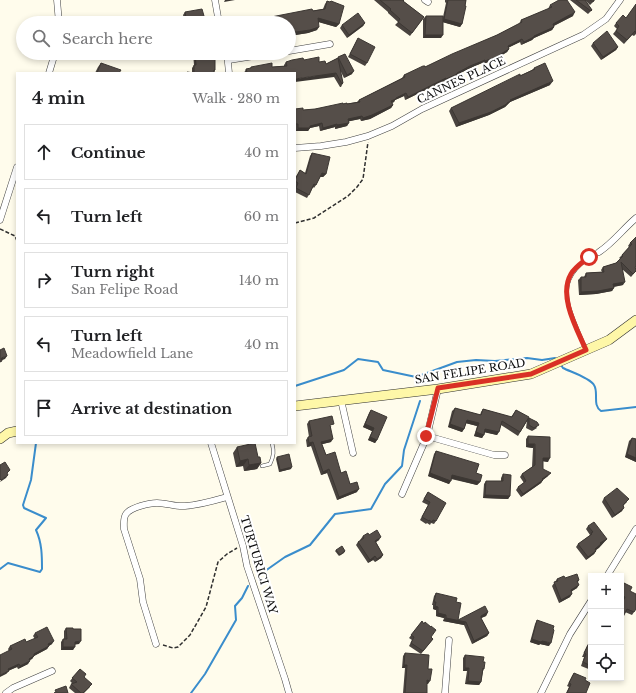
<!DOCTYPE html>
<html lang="en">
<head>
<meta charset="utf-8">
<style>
	body { margin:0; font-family:"Libre Baskerville",serif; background:#f6f6f6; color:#202124 }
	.controls { position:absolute; right:12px; bottom:12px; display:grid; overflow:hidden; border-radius:0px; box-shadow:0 2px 6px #0003 }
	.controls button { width:36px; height:36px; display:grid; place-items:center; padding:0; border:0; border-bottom:1px solid #e0e0e0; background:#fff; color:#202124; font:20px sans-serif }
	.stop { position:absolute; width:12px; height:12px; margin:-9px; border:3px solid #d93025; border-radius:50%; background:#fff }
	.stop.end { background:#d93025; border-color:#fff; box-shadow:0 1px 4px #0008 }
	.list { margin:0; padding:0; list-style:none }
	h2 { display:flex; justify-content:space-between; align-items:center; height:52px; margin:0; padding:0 16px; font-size:17px }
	h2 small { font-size:13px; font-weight:400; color:#757577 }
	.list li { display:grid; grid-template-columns:26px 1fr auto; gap:12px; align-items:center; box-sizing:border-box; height:56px; margin:0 8px 8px; padding:0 8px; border:1px solid #e0e0e0; border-radius:0px }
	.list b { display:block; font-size:15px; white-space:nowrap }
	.list p { margin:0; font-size:13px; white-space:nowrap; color:#757577 }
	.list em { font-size:13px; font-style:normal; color:#757577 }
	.icon { flex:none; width:22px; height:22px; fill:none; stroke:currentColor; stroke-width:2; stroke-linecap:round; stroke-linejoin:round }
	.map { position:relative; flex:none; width:636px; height:693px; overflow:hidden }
	.search { position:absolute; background:#fff; box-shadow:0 2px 6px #0003; left:16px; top:16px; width:280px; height:44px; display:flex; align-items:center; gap:10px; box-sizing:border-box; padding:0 14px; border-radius:22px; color:#757577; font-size:15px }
	.panel { position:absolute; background:#fff; box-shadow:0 2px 6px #0003; left:16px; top:72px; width:280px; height:372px; border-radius:0px }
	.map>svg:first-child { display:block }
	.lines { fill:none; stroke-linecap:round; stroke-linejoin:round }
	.stream { stroke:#3a8dcc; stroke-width:2 }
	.lane-casing { stroke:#404040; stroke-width:4 }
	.street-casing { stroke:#404040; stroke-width:7 }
	.secondary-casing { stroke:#2f2f2f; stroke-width:10 }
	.path { stroke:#2f2f2f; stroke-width:1.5; stroke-dasharray:4 2; stroke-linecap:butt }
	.lane { stroke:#fff; stroke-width:3 }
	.street { stroke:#fff; stroke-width:6 }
	.secondary { stroke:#fef7a8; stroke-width:9 }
	.wall { fill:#49433f }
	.shaded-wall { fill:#3c3733 }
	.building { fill:#554e49; stroke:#3c3733 }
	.route { stroke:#d93025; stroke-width:5 }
	.labels { text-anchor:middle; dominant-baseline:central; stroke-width:4; stroke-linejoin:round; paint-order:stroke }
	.street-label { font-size:11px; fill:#0d0d0d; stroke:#fff }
</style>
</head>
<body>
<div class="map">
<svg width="636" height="693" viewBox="0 0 636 693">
	<rect width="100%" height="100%" fill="#fffcec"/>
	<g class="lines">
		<g class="stream">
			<path d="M561,365L563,368C571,372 590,378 594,385C599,393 592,405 601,411L636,407"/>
			<path d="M425,383L427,373"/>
			<path d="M295,386L344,370L358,359L378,362L383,370L416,377L457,362L476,360L495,361L527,358L542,360L555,358L557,360"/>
			<path d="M0,569L8,563L40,572L42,569C42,556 42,543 36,530L46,518L24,508L23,505L31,480L36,443"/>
			<path d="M258,576L285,557L310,545L335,514L371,509L385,484L402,466L404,450L420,401"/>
			<path d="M191,693L205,674L236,620L235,606L242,598L248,586"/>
		</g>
		<g class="lane-casing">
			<g id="lane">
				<path d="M586,350C569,308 548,278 599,252"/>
				<path d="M262,466L270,464C274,456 274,451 272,443"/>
			</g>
		</g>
		<g class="street-casing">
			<g id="street">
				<path d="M57,0L59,23"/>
				<path d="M215,0L219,23"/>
				<path d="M425,0L428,2"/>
				<path d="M289,51L330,44"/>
				<path d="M227,53L229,73"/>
				<path d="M229,60L274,53"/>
				<path d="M49,73L55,53"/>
				<path d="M295,148L321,146L346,142L368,136L392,126L422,109L583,35L606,19L620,0"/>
				<path d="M0,220L17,167"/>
				<path d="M599,252C613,243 623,229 636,218"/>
				<path d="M341,400L353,453"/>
				<path d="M427,436L494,455H505"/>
				<path d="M211,443L243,546L247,566L285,679L289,693"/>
				<path d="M402,494L427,436L438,389"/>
				<path d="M607,576L636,529"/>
				<path d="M156,644L143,602L140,579L124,529C124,525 123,518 126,514C131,507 150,503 157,503C167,503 176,507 185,506C200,505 213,501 227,497"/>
				<path d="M6,693L13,688L52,671"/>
				<path d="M445,693L449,640"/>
				<path d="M541,693L570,634L591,601"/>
			</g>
		</g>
		<g class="secondary-casing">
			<g id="secondary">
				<path d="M295,406L438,389L531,374L609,340L636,320"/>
				<path d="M0,439L8,433L17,431"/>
			</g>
		</g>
		<g class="path">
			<path d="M295,223L314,218L348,196L357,187L363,179L368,142"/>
			<path d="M0,229L15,236L17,241"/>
			<path d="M163,645L173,648L178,647L190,635L206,607L218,562L227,554L237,548"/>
		</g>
		<use href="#lane" class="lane"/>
		<use href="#street" class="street"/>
		<use href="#secondary" class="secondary"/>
	</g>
	<g class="wall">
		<path d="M374,0H404L403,1L424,17L410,36L395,25L398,22L388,13V12Z"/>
		<path d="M445,0H466L462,24L460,27L443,22L441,38H423V19L426,16L443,17L446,3L445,2Z"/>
		<path d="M570,0H595L590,5L585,0L592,10L588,14Z"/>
		<path d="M327,1L330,2L331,1L339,24L336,27L318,22L317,30L308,33L289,36V23H236V22L246,21L248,19L266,18L323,9L325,4Z"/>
		<path d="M636,4V34L634,36L632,35L624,44L613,34L617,29L614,26L616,23L626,18Z"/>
		<path d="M550,5L573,16L554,26V27L552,30L534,38L532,40L521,45L520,42L509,47V49L507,52L494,60L483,64L482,63L468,69L457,75L455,77L444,82V81L405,100L404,96L395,100L394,102L392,103L393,105L391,108L370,119L361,121L360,119L349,121L347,126L335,129V127L320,131L319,126L310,128L308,131H296V127H295V109L303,110L315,109L357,102L359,100L402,78L404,75L425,67L497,35L519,24L521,20L548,9Z"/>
		<path d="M185,12L206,23H185L183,15Z"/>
		<path d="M365,23L363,26L347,38L340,28L342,25Z"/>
		<path d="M358,38L367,63L365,66L348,57Z"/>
		<path d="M593,43L618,47L616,50L601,60L591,46Z"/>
		<path d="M193,53H210L211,58L215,70L214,73H186L187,72H192V68L194,65Z"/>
		<path d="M345,54L352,74L344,78L340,70L343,83L341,87H340L334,77L244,73L246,69H250L251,67H272L284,66V65L286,62L304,60L319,62L326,64Z"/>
		<path d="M101,63L119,73H95L98,67Z"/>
		<path d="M534,68L550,85L510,102L505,107L489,115L456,127L449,111L451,108L532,70Z"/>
		<path d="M312,153L326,174L323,177H320L316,185L314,188L313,187L307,198L295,192V188L296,186L295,185V178L300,170L305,173L310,156Z"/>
		<path d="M636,237V267L635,268L636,271L631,277L622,269L623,285L614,287L612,291L596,294L579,295L578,280L581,277H584L586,273L602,272L601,270L603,267L616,263L621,259L619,258L622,255L629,247L628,246L630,243Z"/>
		<path d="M455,408L480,415L481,412L483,409L511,417L516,410L529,418L537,428L532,431L526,428L527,421L518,436L501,425L497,435L485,432L482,438L474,436L477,426L466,423L464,429L462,432L448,427L452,411Z"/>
		<path d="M371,410L377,440L375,443L368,440L372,431L363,427L369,413Z"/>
		<path d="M309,421L332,427H331V442L322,444L326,455L357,492L337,500L327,473L321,475L311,446L307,447L306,440L308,437H309L307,424Z"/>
		<path d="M528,436L548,462L543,461V469L548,476L543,480L541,483L521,497L516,490L518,487L524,483L520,477L522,474L532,467L533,448L526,447V439Z"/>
		<path d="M632,438L636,439V462L625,457L629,441Z"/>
		<path d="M237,447L258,457L261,463L257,469L244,471L243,466L236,467L233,453Z"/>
		<path d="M436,451L476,473L480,482L477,485L451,479L449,484L428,476L434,454Z"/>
		<path d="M277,457L291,469L279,472L276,459Z"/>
		<path d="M503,474L510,496L508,499L483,498L484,484L486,481H501V478Z"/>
		<path d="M428,492L436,521L434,524L431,523L430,525L427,523L426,524L420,520L428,505L422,502Z"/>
		<path d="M604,498L627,502L623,506L622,511L612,518L602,502Z"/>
		<path d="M588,526L607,539L596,550V551L594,554L586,560L576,547L578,544L589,536L590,535L586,529Z"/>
		<path d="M369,535L379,540L376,542L383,555L381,558L375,562L373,560L368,563L356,545L358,542L361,540H360L363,536Z"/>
		<path d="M336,550L345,551L344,553L339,556L335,551Z"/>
		<path d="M565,578L579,580L578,582L577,588L571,592L570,597L559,603L552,586L557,579Z"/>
		<path d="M624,583L630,591L634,612L632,615L625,612L621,621V603L623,600L621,599V588Z"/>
		<path d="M436,593L456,602L458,620L488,612L486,616L481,618L489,633L487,636L472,644L464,625L443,621L444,618L436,616V610L433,609V605H432L434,596Z"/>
		<path d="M537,620L549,646L540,644L539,645L530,642L535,624Z"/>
		<path d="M422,621L431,637L433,639L421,654L409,646L412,640L409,638Z"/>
		<path d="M66,628L73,629L79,644H75L73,650H61V642L63,639H64V631Z"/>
		<path d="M35,633L52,644L49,646L47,649L34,656L32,659L29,660L28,664L18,669L17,667L8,671L6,674L9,651L8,649L10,646L26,642L35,639L33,636Z"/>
		<path d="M589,643L591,644V670L581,666L584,657H582L587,646Z"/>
		<path d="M405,653L428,669V684H427V693H403L405,668H402L403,656Z"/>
		<path d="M465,655L483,662L484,669L483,671L481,682L479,685L465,684L467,671H463V658Z"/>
		<path d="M80,669L90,687L84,693H75L69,688L71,684H73L70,681Z"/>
		<path d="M574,673L586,693H566L569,687L567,686L572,676Z"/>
	</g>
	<g class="shaded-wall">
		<path d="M225,0H235L224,2Z"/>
		<path d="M575,12L573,16L551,27L553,24Z"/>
		<path d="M318,18L339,24L336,27L316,21Z"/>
		<path d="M444,19L462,24L460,27L442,22Z"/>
		<path d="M365,23L363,26L347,38L349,35Z"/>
		<path d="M319,27L317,30L308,33L289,36V33Z"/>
		<path d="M554,27L552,30L534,38L532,40L521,45L524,42L534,36Z"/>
		<path d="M425,35H443L441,38H423Z"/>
		<path d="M522,39L520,42L506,49L508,46Z"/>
		<path d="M618,47L616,50L601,60L603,57Z"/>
		<path d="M509,49L507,52L494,60L483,64L485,61Z"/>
		<path d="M485,60L482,63L468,69L457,75L455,77L444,82L446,79L457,73Z"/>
		<path d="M354,71L352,74L344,78L347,75Z"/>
		<path d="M336,73L334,77L295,82V79Z"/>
		<path d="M446,78L444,81L405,100L408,97Z"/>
		<path d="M553,81L550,85L510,102L505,107L489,115L456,127L459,123L507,103L510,100Z"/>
		<path d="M406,93L404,96L395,100L394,102L389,104L391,101L396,98Z"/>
		<path d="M393,105L391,108L370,119L361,121L363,118Z"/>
		<path d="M362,116L360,119L346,122L348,119Z"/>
		<path d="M322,123L319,126L310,128L308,131H296L298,128Z"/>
		<path d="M349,123L347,126L335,129L337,125Z"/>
		<path d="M337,124L335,127L320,131L323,128Z"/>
		<path d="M322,173L326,174L323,177L320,176Z"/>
		<path d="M625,282L623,285L611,287L613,284Z"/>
		<path d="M614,288L612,291L596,294L579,295L581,292Z"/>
		<path d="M7,356L5,359L0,361L1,358Z"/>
		<path d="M467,420L479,423L477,426L465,423Z"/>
		<path d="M365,424L374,428L372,431L363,427Z"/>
		<path d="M450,424L464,429L462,432L448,427Z"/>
		<path d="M485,429L499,432L497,435L483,432Z"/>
		<path d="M476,432L484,435L482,438L474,436Z"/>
		<path d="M370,437L377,440L375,443L368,440Z"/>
		<path d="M333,439L331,442L319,445L321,442Z"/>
		<path d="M313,442L311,446L307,447L309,443Z"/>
		<path d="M528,444H535L533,448L526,447Z"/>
		<path d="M627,454L636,458V462L625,457Z"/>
		<path d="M543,458H550L548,462L541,461Z"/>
		<path d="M248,459L243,466L236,467L240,461Z"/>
		<path d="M261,463L257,469L244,471L249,465Z"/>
		<path d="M292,467L291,469L279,472L280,470Z"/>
		<path d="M329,469L327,473L321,475L323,472Z"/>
		<path d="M430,473L451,481L449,484L428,476Z"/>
		<path d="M551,473L548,476L540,482L542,479Z"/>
		<path d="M8,475L6,478L0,482L1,480Z"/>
		<path d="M452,475L480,482L477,485L450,478Z"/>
		<path d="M543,480L541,483L521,497L523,494Z"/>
		<path d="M359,489L357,492L337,500L339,497Z"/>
		<path d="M485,495L510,496L508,499L483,498Z"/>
		<path d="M624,508L622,511L612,518L615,515Z"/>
		<path d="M381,537L379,540L373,544L375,541Z"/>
		<path d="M607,539L599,548L593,552L600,543Z"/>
		<path d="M596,551L594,554L586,560L588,557Z"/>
		<path d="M383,555L381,558L375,562L377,559Z"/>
		<path d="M375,556L373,560L368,563L370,560Z"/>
		<path d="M579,585L577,588L568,593L571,590Z"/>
		<path d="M572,594L570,597L559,603L561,600Z"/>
		<path d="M435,606L438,607L436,610L433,609Z"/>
		<path d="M488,612L486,616L479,619L481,616Z"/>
		<path d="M438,613L446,615L444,618L436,616Z"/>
		<path d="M446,618L466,622L464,625L443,621Z"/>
		<path d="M489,633L487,636L472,644L474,641Z"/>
		<path d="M532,639L551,643L549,646L540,644L539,645L530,642Z"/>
		<path d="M54,641L52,644L46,647L48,644Z"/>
		<path d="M81,641L79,644L73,645L75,642Z"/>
		<path d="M49,646L47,649L32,657L34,656L32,659L26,662L34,654Z"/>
		<path d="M63,647H75L73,650H61Z"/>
		<path d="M30,661L28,664L18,669L20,666Z"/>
		<path d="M19,664L17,667L5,672L8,669Z"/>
		<path d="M404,665H407L405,668H402Z"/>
		<path d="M465,668H469L467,671H463Z"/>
		<path d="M9,671L6,674L0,677V675Z"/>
		<path d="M427,680L430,681L428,684L424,683Z"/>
		<path d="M468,681L481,682L479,685L465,684Z"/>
	</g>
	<g class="building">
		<path d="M380,0H404L403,1L424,17L412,33L398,22L400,19L390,10L391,9Z"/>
		<path d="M448,0H466L465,6H466L462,24L444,19Z"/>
		<path d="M559,0H567L575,12L553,24L554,27L534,36V37L524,42L522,39L508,46L509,49L496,57L485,61V60L470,66L457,73V74L446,79V78L408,97L406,93L396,98V99L391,101L393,105L372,115L363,118L362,116L348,119L349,123L337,125V124L323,128L322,123L310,126V128H298V124H295V109L303,108V110L315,109L343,103V104L347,103V104L360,102L359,100L405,77L404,75L423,66H425V67L452,54L497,35L522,22L521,20L552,7L550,5Z"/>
		<path d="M576,0H585L592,10L591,11Z"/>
		<path d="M590,0H594L593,2Z"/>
		<path d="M327,1L330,2L331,1L344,6L339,24L318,18L319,27L310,30L289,33V23H236V22L248,20V19L266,17V18L312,9L313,11L325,9Z"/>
		<path d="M636,4V33L635,31L627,40L616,31L619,26L616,23L623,15L626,18Z"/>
		<path d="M202,9L206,23H187L185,12Z"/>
		<path d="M358,13L365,23L349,35L342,25Z"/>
		<path d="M426,16H443V35H425Z"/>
		<path d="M607,31L618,47L603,57L593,43Z"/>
		<path d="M358,38L375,47L367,63L350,54Z"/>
		<path d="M195,53H210L211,58H215V70H214V73H187V72L194,73V65H196Z"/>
		<path d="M345,54L354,71L347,75L338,57Z"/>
		<path d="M319,57V62L325,61L326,64L338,58L343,83L342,84L336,73L295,79V73H243L247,72L246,69L251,68V67L272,63V67L287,66L286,62L292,60L303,58L304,60Z"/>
		<path d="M101,63L121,70L119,73H97Z"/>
		<path d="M545,63L553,81L510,100L511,101L507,103V104L491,112L459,123L451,108L520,74V76L535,69L534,68Z"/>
		<path d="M312,153L330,157L326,174L322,173L316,185L314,184L309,195L296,188L298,183L295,181V180L300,170L306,174Z"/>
		<path d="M636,237V266L635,268L636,269V271L633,274L621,262L625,282L613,284L614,288L598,291L581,292V277H586V273L604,272L603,267L616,263L623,256L622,255L632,244L630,243Z"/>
		<path d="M4,348L7,356L1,358L2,361L0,362V350Z"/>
		<path d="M455,408L481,415L483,409L512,417L516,410L529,417L520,432L502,421L499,432L485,429L484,435L476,432L479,423L467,420L464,429L450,424Z"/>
		<path d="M371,410L387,417L377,440L370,437L374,428L365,424Z"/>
		<path d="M332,416L334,424L330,425L333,439L321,442L326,455L335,452L341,473L346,471L350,484L357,482L359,489L339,497L329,469L323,472L313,442L309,443L308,437L312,436L309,421Z"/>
		<path d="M529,418L537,422L539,425L534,428L529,425Z"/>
		<path d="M528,436L550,437V458H543V469L551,473L542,479L543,480L523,494L518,487L526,481L522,474L535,465V444H528Z"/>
		<path d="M632,438L636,439V458L627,454Z"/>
		<path d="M255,443L258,457H260L261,463L249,465L248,459L240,461L237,447Z"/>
		<path d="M436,451L479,464L476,473L482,475L480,482L452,475L451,481L430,473Z"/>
		<path d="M289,454L292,467L280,470L277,457Z"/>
		<path d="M5,462L10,470L7,473L8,475L1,480L0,479V465Z"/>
		<path d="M503,474L511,475L510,496L485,495L486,481H503Z"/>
		<path d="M617,488L629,499L623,505L624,508L615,515L604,498Z"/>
		<path d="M428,492L446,503L436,521L433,520L432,522L429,520V521L422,517L430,502L424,499Z"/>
		<path d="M594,522L607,539L600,543L601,544L595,549L596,551L588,557L578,544L592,534L591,533L593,532L588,526Z"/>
		<path d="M377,530L381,537L375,541L383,555L377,559L375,556L370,560L358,542L364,538L363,536L368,533L369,535Z"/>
		<path d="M342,546L345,551L340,555L336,550Z"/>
		<path d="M577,574L579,580L577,581L579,585L571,590L572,594L561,600L554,582L558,581L557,579L564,576L565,578Z"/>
		<path d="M624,583L632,587L630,591L636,594V609L634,612L627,609L621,621V605L625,597L621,595V589Z"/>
		<path d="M436,593L457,598L456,602L461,603L458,620L485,606L488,612L481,616V618L489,633L474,641L466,622L446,618V615L438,613V607L435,606L436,602H434Z"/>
		<path d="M537,620L554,626L553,629L554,630L551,643L542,641L541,642L532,639Z"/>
		<path d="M422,621L424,624L425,622L431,627V626L436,630L431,637L433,639L423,651L411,643L414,637L411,635Z"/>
		<path d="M47,627L54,641L48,644L49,646L34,654V656L29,659L30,661L20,666L19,664L8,669L9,671L0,675V655L12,649L10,646L25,639L26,642L38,637L35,633Z"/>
		<path d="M66,628H73V629H81V641L75,642V647H63V639H67Z"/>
		<path d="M589,643L591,644V666L583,662L586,654L584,653Z"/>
		<path d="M405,653L429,655L428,669H432L430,681L427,680V693H405L407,665H404Z"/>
		<path d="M465,655L484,657L483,662H485L484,669L483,668L481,682L468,681L469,668H465Z"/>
		<path d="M80,669L86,674L84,677L92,684L83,693H81L71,684L77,682L72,678Z"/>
		<path d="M574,673L586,678L585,680L590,683L586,693H567L571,684L569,683Z"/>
		<path d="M66,686L68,693H54L56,692L55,690Z"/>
	</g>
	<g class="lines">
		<path class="route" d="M426,436L438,388L531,374L586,350C577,329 558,296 571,274C575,267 583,262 589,257"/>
	</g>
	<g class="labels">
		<g class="street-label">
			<text transform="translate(461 80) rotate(-25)">CANNES PLACE</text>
			<text transform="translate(470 371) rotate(-9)">SAN FELIPE ROAD</text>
			<text transform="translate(259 565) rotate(73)">TURTURICI WAY</text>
		</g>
	</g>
</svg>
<div class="controls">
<button>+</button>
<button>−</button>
<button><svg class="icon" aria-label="locate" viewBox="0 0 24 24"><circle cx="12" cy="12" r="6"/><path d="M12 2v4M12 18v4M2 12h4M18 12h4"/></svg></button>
</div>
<div class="stop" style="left:589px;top:257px"></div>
<div class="stop end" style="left:426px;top:436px"></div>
<div class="search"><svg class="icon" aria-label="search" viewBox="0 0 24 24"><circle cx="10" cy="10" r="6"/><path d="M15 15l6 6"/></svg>Search here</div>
<section class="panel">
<h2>4 min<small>Walk · 280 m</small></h2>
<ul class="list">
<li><svg class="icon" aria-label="ahead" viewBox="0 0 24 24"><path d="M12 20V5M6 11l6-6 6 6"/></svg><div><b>Continue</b></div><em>40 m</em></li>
<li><svg class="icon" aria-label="left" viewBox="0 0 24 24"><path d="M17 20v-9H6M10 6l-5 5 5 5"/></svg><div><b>Turn left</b></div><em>60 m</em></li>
<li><svg class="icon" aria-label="right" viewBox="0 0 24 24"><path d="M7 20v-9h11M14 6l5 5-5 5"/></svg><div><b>Turn right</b><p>San Felipe Road</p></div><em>140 m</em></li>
<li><svg class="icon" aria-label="left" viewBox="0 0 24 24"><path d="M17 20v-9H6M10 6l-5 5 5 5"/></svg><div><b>Turn left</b><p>Meadowfield Lane</p></div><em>40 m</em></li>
<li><svg class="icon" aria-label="arrive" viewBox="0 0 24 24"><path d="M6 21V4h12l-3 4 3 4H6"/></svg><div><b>Arrive at destination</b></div></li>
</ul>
</section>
</div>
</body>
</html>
